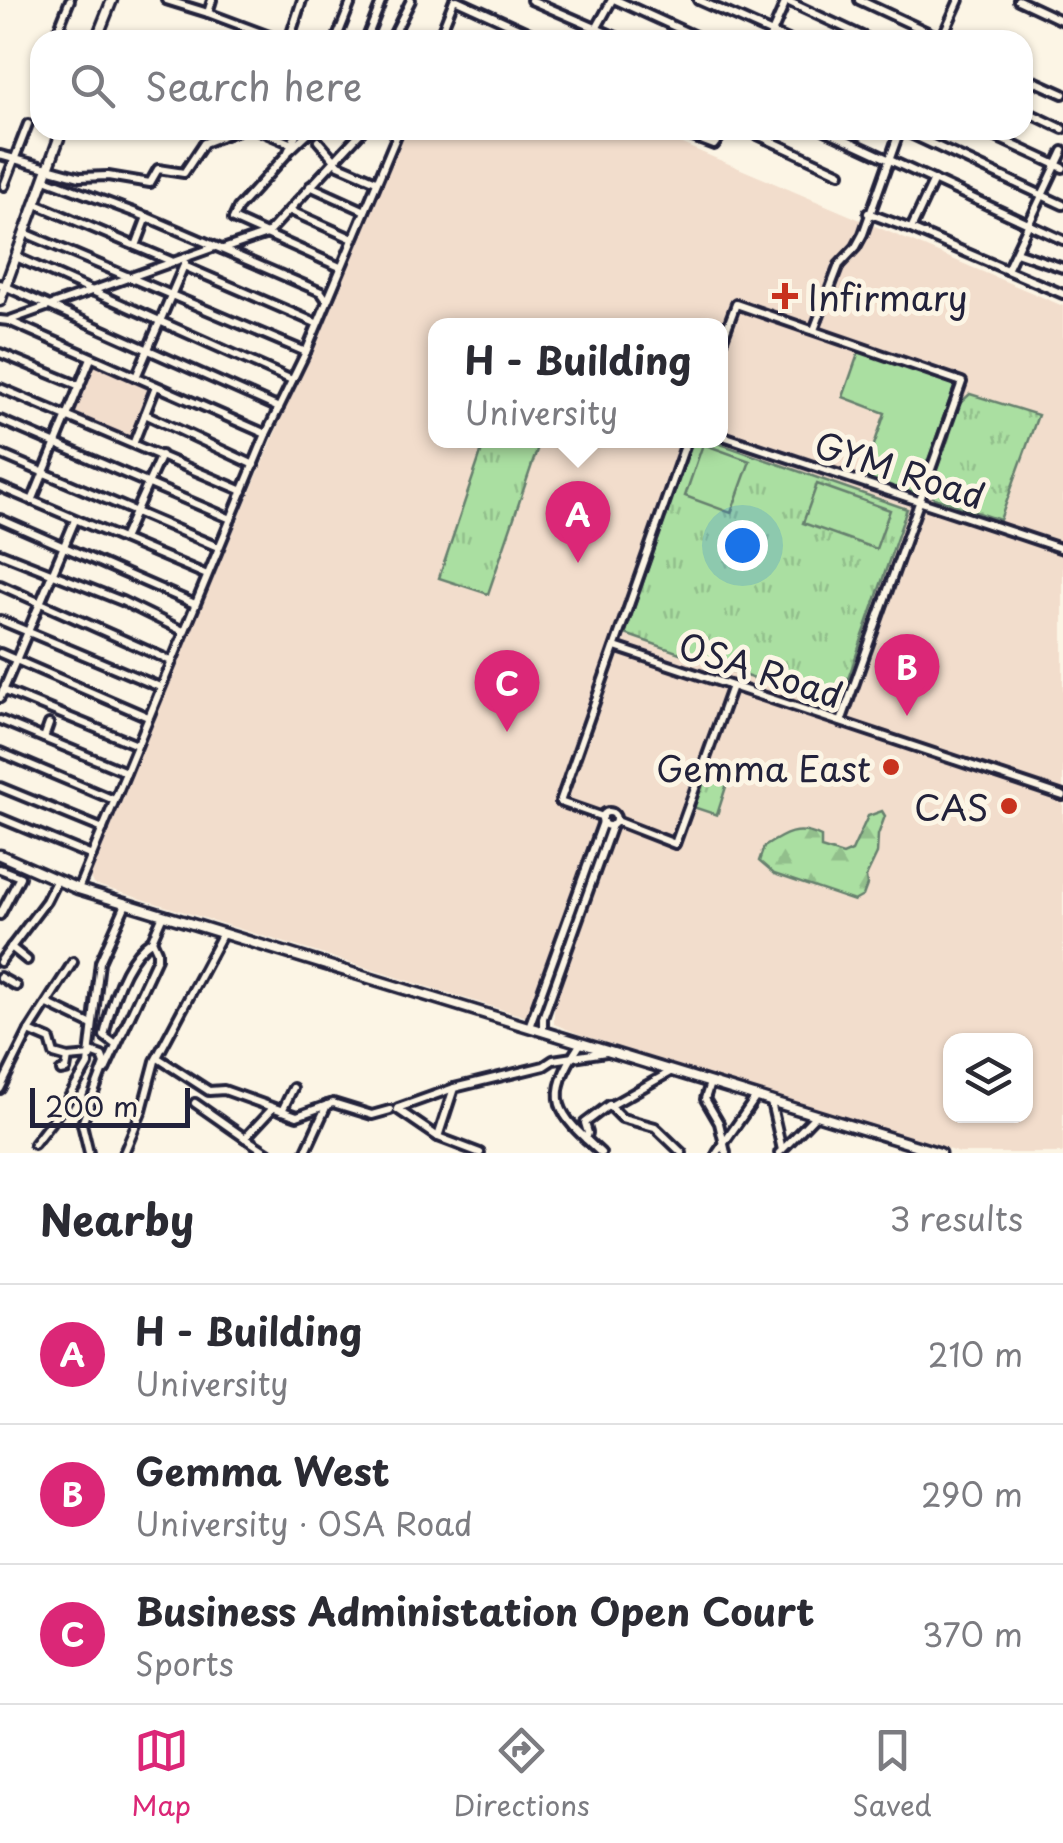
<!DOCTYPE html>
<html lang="en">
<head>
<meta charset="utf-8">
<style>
	body { margin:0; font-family:"Playpen Sans",sans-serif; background:#f7f7f7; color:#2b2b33 }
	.controls { position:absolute; right:30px; bottom:30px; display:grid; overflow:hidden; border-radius:20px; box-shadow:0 2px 8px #0004 }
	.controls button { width:90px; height:90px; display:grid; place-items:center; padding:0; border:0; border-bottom:2px solid #e1e1e2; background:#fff; color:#2b2b33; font:50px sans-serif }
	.scale { position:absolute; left:30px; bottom:25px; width:160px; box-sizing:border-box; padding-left:10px; border:5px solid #22223b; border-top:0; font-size:28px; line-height:35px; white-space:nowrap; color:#22223b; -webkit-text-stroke:8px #fcf5e5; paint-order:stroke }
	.you { position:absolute; left:742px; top:545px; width:35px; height:35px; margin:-25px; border:8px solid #fff; border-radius:50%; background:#1a73e8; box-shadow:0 0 0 15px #1a73e833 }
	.badge { display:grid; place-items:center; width:65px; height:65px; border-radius:50%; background:#db2777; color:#fff; font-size:32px; font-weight:700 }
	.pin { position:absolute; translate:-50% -82px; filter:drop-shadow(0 2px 5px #0008) }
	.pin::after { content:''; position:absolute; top:52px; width:35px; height:30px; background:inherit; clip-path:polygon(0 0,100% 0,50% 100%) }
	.popup { position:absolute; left:428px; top:318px; width:300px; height:130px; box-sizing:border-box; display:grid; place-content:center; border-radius:20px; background:#fff; filter:drop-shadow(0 2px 8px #0005); font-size:32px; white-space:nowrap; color:#7c7c81 }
	.popup b { font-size:38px; color:#2b2b33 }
	.popup::after { content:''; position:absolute; left:50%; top:100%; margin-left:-20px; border:20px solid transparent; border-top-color:#fff }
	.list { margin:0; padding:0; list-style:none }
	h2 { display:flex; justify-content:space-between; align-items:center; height:130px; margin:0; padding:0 40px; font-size:42px }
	h2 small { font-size:32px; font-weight:400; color:#7c7c81 }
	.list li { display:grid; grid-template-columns:65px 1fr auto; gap:30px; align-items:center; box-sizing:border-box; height:140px; padding:0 40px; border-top:2px solid #e1e1e2 }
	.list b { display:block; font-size:38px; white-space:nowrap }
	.list p { margin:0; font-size:32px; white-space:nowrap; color:#7c7c81 }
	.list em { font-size:32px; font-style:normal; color:#7c7c81 }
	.icon { flex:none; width:55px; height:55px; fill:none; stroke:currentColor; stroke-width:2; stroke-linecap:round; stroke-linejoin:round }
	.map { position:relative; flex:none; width:1063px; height:1153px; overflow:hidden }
	.search { position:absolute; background:#fff; box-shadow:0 2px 8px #0004; left:30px; right:30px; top:30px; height:110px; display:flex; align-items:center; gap:25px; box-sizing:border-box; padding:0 35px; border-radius:30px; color:#7c7c81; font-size:38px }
	.sheet { height:550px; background:#fff }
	nav { display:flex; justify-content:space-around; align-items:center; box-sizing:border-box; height:140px; border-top:2px solid #e1e1e2; background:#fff; font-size:28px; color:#7c7c81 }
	nav a { display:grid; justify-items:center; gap:5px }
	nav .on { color:#db2777 }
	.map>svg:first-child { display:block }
	.built { fill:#f2ddcc; fill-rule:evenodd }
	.grass { fill:url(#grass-tufts); stroke:#66806e; stroke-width:2.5 }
	.forest { fill:url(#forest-firs); stroke:#66806e; stroke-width:2.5 }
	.garden { fill:#aadfa1; stroke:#66806e; stroke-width:2.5 }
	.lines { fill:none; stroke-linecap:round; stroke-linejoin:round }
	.minor-casing { stroke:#22223b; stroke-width:14 }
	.tertiary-casing { stroke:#22223b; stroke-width:15 }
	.minor { stroke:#fcf5e5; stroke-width:6 }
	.tertiary { stroke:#fcf5e5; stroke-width:8 }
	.poi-dot { fill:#c8321e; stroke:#fcf5e5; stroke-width:4 }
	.labels { text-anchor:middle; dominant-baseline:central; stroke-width:10; stroke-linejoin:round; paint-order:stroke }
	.poi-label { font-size:35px; fill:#22223b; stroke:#fcf5e5; text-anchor:end }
	.street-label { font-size:35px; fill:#22223b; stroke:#fcf5e5 }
</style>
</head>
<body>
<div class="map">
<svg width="1063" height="1153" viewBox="0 0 1063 1153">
	<defs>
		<pattern id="grass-tufts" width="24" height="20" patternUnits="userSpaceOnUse" patternTransform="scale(2.5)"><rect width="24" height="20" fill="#aadfa1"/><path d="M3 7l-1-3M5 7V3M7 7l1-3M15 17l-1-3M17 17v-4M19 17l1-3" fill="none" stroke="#92bf8c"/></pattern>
		<pattern id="forest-firs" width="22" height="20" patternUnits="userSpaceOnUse" patternTransform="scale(2.5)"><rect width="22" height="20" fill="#aadfa1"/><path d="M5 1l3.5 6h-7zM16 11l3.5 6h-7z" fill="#92bf8c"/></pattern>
	</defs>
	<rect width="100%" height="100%" fill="#fcf5e5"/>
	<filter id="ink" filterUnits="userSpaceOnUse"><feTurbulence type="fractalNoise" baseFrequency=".01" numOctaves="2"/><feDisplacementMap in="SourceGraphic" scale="20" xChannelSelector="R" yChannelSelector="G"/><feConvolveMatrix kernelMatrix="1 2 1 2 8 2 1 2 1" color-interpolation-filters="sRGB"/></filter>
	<g filter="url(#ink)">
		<g class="built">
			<path d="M404,130H649L863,221L859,231L864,234L870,224L1063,306V1153H960L581,1035L554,1024V1001L550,998L542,996L530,1017H526L93,884L88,873ZM436,326H720V440H436ZM950,1040H1026V1116H950Z"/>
			<path d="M94,364L154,389L134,441L72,415Z"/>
		</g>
		<g class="grass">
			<path d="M970,394L1038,415L1000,520L934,498L930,489L959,404Z"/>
			<path d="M485,441H540L488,594L439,578Z"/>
			<path d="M692,441H712L907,509L838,708L625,634Z"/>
			<path d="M705,764L731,771L717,815L690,806Z"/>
		</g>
		<path class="forest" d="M882,811L885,816L878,835L877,854L866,877L867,885L863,896L854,901L774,874L759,861L764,847C784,834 798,825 821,837V848L843,855L852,851L868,816Z"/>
		<g class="garden">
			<path d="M859,351L955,385L916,494L863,477L885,413L843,397Z"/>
			<path d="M703,444L750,461L731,513L685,496Z"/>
			<path d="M817,484L890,510L876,549L803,523Z"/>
		</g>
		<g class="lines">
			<g class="minor-casing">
				<g id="minor">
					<path d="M166,0L208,13"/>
					<path d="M212,0L208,13L280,40"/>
					<path d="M457,0L545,40"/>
					<path d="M531,0L623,40"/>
					<path d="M616,0L704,40"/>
					<path d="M698,0L788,40"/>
					<path d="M785,0L871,40"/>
					<path d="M859,0L945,40"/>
					<path d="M1018,0L1063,21"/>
					<path d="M54,40L70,0"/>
					<path d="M289,40L302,0"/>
					<path d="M336,40L352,0"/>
					<path d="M366,40L382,0"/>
					<path d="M391,40L411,0"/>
					<path d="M438,40L454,0"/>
					<path d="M590,40L612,0"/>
					<path d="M769,40L786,1"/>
					<path d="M941,40L959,0"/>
					<path d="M1023,76L1063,94"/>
					<path d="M1023,110L1063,129"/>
					<path d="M259,130L292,144"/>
					<path d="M298,130L287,154L238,208L233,219L340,267"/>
					<path d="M674,130L714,145L725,130"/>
					<path d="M747,130L840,173"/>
					<path d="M825,130L1063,240"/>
					<path d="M902,130L1063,205"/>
					<path d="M981,130L1063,168"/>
					<path d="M318,141L339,165L376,181"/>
					<path d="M290,150L311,130"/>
					<path d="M0,155L80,177L108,176L150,183L158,169L184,173L204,143L238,130"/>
					<path d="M45,179L147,217L321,292L326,299"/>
					<path d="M934,180L911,229L1063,294"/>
					<path d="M4,186L28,124"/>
					<path d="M310,186L363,210"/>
					<path d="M36,204L171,261"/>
					<path d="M291,211L351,238"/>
					<path d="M868,213L911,229"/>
					<path d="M25,233L306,352"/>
					<path d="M136,246L147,217"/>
					<path d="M223,249L267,234L363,130"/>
					<path d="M1016,252L1063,268"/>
					<path d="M16,257L292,380"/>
					<path d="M184,266L316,323"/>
					<path d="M1007,270L1063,151"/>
					<path d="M0,284L279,408"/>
					<path d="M0,320L9,321L266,434"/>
					<path d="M10,320L215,247"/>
					<path d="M814,330L839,265L856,247L863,234L900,130"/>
					<path d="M720,347L736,304L962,382L841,722"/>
					<path d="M0,353L80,386"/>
					<path d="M136,377L185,263"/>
					<path d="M0,388L243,491"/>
					<path d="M145,414L254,465"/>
					<path d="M0,420L231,519"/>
					<path d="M720,435L1063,549"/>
					<path d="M134,442L156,386"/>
					<path d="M0,454L218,547"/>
					<path d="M0,487L207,575"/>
					<path d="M32,501L91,358"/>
					<path d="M0,519L195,604"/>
					<path d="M123,539L161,455"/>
					<path d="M0,553L122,601L183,631"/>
					<path d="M0,585L171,661"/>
					<path d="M0,620L160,687"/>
					<path d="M615,647L1063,796"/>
					<path d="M0,653L148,717"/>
					<path d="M3,690L137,745"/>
					<path d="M0,698L75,520"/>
					<path d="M0,720L126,772"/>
					<path d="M44,738L49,724"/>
					<path d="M0,752L114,800"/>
					<path d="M0,787L103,829"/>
					<circle cx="609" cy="819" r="7"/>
					<path d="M603,817L560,802L687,440"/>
					<path d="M0,818L92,856"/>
					<path d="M616,821L675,844L732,686"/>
					<path d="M0,869L20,877L0,915"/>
					<path d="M78,889L266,434L306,352L399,130"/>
					<path d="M11,947L27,960"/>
					<path d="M0,962L46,901L56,881"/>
					<path d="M0,977L16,986"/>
					<path d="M48,1004L92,1025"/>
					<path d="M529,1027L603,822"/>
					<path d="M29,1031L50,1040L54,1054L68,1058L91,1056"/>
					<path d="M543,1032V1018L612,825"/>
					<path d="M581,1043C543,1100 556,1112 601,1153"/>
					<path d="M116,1045L104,1036C111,1004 124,958 152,940"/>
					<path d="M158,1058L209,1091L224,1090L297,1116L333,1103L372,1115L390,1110"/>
					<path d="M105,1070L157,958V951L152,940L163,915"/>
					<path d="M61,1071L66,1070L68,1058"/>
					<path d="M672,1071L610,1106L622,1118L655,1127L682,1153"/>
					<path d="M710,1083L705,1099L719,1123L726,1153"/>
					<path d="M0,1089L29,1031L73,962"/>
					<path d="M771,1102L782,1150L779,1153"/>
					<path d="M195,1103L245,1138L273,1108"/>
					<path d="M398,1108L454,1088"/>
					<path d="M397,1109L438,1137L480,1153"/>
					<path d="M282,1111L293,1088"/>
					<path d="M438,1137L454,1088L544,1066L553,1060L606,1052"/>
					<path d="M245,1138L268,1153"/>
					<path d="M586,1139L588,1133L585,1123L609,1105"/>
					<path d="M34,1144L65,1104L88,1065L100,962L126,904"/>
					<path d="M783,1149L815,1116"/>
					<path d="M89,1153L82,1124L105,1064L102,1056L91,1052"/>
					<path d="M124,1153L142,1110L155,1061L223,933"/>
					<path d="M305,1153L327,1105"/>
					<path d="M717,1153L756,1097"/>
				</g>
			</g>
			<g class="tertiary-casing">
				<g id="tertiary">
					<path d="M96,40L112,0"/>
					<path d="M0,301L62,130"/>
					<path d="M0,855L78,889L940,1153"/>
				</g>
			</g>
			<use href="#minor" class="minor"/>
			<use href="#tertiary" class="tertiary"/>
		</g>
	</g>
	<g class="poi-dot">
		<path d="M780 281h10v10h10v10h-10v10h-10v-10h-10v-10h10z"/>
		<circle cx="891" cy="767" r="10"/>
		<circle cx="1009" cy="806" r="10"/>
	</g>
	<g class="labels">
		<g class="poi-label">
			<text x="808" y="296" text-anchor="start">Infirmary</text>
			<text x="871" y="767">Gemma East</text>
			<text x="989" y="806">CAS</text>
		</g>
		<g class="street-label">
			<text transform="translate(900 469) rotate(18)">GYM Road</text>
			<text transform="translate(761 669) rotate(18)">OSA Road</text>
		</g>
	</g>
</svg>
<div class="controls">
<button><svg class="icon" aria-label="layers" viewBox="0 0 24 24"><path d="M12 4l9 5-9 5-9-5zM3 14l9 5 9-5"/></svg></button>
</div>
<div class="scale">200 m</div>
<div class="you"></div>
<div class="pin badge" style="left:578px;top:563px">A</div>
<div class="popup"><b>H - Building</b>University</div>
<div class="pin badge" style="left:907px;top:716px">B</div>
<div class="pin badge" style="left:507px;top:732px">C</div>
<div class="search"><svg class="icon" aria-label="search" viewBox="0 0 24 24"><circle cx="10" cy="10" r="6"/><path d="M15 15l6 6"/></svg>Search here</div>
</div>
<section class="sheet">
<h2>Nearby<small>3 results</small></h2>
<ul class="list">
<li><span class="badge">A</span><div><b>H - Building</b><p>University</p></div><em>210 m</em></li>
<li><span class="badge">B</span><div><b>Gemma West</b><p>University · OSA Road</p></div><em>290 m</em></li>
<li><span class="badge">C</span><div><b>Business Administation Open Court</b><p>Sports</p></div><em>370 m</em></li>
</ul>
</section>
<nav>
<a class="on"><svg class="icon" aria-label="map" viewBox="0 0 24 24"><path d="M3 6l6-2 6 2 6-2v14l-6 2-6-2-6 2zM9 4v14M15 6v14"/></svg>Map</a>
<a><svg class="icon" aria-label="directions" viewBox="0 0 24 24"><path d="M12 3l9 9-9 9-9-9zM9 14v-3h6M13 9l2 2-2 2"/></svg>Directions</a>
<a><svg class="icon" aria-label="saved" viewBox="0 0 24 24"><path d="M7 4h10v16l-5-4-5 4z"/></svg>Saved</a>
</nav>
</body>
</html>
